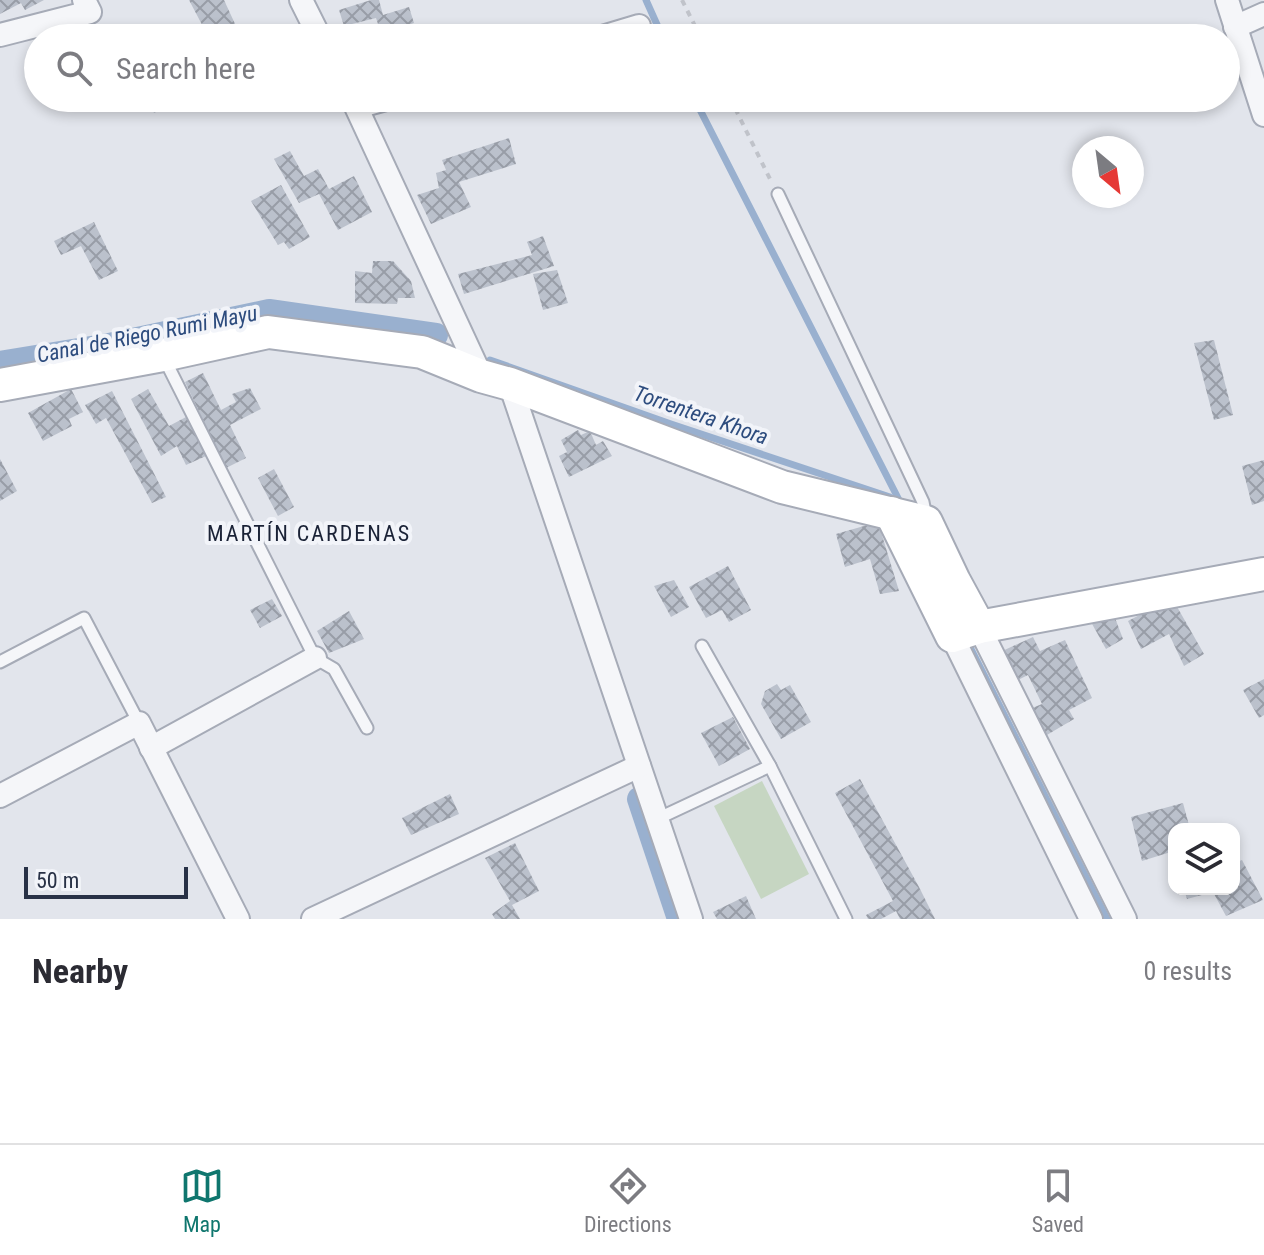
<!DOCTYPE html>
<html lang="en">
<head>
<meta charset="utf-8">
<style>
	body { margin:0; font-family:"Roboto Condensed",sans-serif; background:#f2f2f3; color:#2b2b33 }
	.controls { position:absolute; right:24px; bottom:24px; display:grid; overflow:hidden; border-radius:16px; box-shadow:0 4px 12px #0003 }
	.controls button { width:72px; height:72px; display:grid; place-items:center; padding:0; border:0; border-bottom:2px solid #e1e1e2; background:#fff; color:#2b2b33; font:40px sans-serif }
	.compass { position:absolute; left:1072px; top:136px; width:72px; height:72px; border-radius:50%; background:#fff; box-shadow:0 4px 12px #0003; rotate:151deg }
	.scale { position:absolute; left:24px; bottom:20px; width:164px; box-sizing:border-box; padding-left:8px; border:4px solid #283146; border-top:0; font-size:22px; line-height:28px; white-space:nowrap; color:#283146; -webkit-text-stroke:6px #f2f4f9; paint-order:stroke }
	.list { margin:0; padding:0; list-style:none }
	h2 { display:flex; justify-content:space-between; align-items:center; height:104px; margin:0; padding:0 32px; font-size:34px }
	h2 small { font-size:26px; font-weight:400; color:#7c7c81 }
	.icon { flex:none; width:44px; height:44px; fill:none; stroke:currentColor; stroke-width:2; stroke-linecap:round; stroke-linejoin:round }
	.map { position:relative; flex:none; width:1264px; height:919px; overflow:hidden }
	.search { position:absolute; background:#fff; box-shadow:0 4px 12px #0003; left:24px; right:24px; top:24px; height:88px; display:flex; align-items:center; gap:20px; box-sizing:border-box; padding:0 28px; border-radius:44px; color:#7c7c81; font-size:30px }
	.sheet { height:224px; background:#fff }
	nav { display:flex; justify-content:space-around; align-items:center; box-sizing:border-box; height:112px; border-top:2px solid #e1e1e2; background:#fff; font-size:22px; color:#7c7c81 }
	nav a { display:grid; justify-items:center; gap:4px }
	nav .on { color:#0f766e }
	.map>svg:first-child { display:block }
	.garden { fill:#c6d6c2 }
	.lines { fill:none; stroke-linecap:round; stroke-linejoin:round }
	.stream { stroke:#99b0cf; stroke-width:7 }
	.canal { stroke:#99b0cf; stroke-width:24 }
	.building { fill:url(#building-cross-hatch) }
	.lane-casing { stroke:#a6abb7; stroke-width:15 }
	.street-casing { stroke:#a6abb7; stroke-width:26 }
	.secondary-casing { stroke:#a6abb7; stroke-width:36 }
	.path { stroke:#c0c3ca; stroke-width:4; stroke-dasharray:6 6; stroke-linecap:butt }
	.lane { stroke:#f5f6f9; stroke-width:11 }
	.street { stroke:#f5f6f9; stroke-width:22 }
	.secondary { stroke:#fff; stroke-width:32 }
	.labels { text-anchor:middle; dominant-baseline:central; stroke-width:8; stroke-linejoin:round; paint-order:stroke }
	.water-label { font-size:22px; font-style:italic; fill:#2d4c7e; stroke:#f2f4f9 }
	.neighbourhood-label { font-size:22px; letter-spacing:2px; fill:#1a2236; stroke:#f2f4f9 }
</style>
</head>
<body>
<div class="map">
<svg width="1264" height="919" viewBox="0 0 1264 919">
	<defs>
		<pattern id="building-cross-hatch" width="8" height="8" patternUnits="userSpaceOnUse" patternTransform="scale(2)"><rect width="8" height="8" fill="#bbc1cc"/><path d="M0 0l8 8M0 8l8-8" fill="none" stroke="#989da7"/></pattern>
	</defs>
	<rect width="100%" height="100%" fill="#e2e5ec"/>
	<path class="garden" d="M762,781L809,874L761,899L714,806Z"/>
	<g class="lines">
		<g class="stream">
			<path d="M646,0L663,38"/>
			<path d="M694,98L899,500"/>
			<path d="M490,360L671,424L890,497"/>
			<path d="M969,645L1107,919"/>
		</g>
		<g class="canal">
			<path d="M0,363L109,345L269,311L436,335"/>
			<path d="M639,799L679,919"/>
		</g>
	</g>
	<g class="building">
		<path d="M0,0H44L25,10L21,3L0,14Z"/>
		<path d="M189,0H224L236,26L223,31L226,38H209Z"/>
		<path d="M371,0H379L383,15L409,7L414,23L381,33L376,18L344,26L339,10Z"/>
		<path d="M147,98H187L154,113Z"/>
		<path d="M235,98H273L242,112Z"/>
		<path d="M509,138L516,164L459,182L471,207L431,224L417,195L439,188L436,173L446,170L442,160Z"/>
		<path d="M290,151L304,176L318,169L329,189L354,176L372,212L338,230L319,194L299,203L274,159Z"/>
		<path d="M281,185L310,237L289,249L284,242L278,245L251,201Z"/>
		<path d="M94,222L118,271L99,280L81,246L61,255L54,241Z"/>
		<path d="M543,236L554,266L464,294L458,274L532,255L527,242Z"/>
		<path d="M373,261H393L411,281L415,298H398L397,304L355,303V271L372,273Z"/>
		<path d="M557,270L568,303L543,310L533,274Z"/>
		<path d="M1214,340L1233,415L1214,420L1194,343Z"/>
		<path d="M203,373L221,410L236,402L232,394L250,388L261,409L230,425L246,458L226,468L185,382Z"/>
		<path d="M71,389L83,412L69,419L72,426L43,441L28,413Z"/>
		<path d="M148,389L169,426L188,416L206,456L186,465L177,446L161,456L131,399Z"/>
		<path d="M112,391L166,497L152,503L106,418L96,424L85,405Z"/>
		<path d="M578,430L581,435L590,431L596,445L603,441L612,456L569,477L559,456L567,452L561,440Z"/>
		<path d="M0,459L17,491L0,501Z"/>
		<path d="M1264,460V501L1252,505L1242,466Z"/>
		<path d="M274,469L294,507L278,516L258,478Z"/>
		<path d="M878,522L899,591L880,594L870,559L845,567L836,534Z"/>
		<path d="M728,566L751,610L729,622L722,610L706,618L689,587Z"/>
		<path d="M674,580L689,607L671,617L654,586Z"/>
		<path d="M1172,598L1204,654L1184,666L1169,634L1141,649L1128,621Z"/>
		<path d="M272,599L282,616L260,628L250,610Z"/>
		<path d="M349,611L364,639L329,653L317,631Z"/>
		<path d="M1115,618L1123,639L1106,649L1091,622Z"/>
		<path d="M1033,637L1040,651L1065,640L1092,698L1069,710L1074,719L1035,742L1020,713L1042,704L1028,675L1014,682L998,653Z"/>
		<path d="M1264,679V715L1259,718L1243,690Z"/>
		<path d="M777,684L781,690L790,685L811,722L781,739L761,704L765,691Z"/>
		<path d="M733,717L750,749L719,766L701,733Z"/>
		<path d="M860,779L919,887L935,919H900L896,911L881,919H868L866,915L893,901L835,793Z"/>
		<path d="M450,794L459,814L411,835L402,818Z"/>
		<path d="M1183,803L1190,829H1174V851L1142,861L1131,817Z"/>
		<path d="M515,843L539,891L512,905L520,919H495L492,914L510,901L485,858Z"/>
		<path d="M1242,860L1263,900L1226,916L1213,892L1187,899L1184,889H1234V863Z"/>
		<path d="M746,896L756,919H717L713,912Z"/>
	</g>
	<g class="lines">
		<g class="lane-casing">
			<g id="lane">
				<path d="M778,194L923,502L926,517"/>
				<path d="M165,360L315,658L334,669L367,728"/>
				<path d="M702,646L770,766L846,919"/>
				<path d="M0,662L84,618L139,723"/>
				<path d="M657,819L770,766"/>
			</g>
		</g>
		<g class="street-casing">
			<g id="street">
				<path d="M301,0L320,38"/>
				<path d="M1227,0L1264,115"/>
				<path d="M1235,27L1264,14"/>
				<path d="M0,35L90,12L84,0"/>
				<path d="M599,38L639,26"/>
				<path d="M352,98L481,376"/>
				<path d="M357,107L390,98"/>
				<path d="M510,384L691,919"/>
				<path d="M979,627L1125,919"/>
				<path d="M952,636L1091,919"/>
				<path d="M151,748L315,658"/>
				<path d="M0,796L139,723L238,919"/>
				<path d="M313,919L639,766"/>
			</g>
		</g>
		<g class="secondary-casing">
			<g id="secondary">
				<path d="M0,385L163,355L268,332L422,352L481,376L510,384L782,487L926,522L954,581L979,627"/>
				<path d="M891,513L952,636L979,627L1264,574"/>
			</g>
		</g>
		<g class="path">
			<path d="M682,0L701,38"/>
			<path d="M730,98L771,181"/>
		</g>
		<use href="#lane" class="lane"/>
		<use href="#street" class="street"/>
		<use href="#secondary" class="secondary"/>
	</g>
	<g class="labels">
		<g class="water-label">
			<text transform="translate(147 334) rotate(-11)">Canal de Riego Rumi Mayu</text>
			<text transform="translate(701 415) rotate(19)">Torrentera Khora</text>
		</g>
		<g class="neighbourhood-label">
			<text x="309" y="533">MARTÍN CARDENAS</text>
		</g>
	</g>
</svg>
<div class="controls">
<button><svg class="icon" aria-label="layers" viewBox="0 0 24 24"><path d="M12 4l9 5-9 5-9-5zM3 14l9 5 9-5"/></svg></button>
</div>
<svg class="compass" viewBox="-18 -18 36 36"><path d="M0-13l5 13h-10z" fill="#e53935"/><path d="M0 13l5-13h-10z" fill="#7c7c81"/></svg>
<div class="scale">50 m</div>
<div class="search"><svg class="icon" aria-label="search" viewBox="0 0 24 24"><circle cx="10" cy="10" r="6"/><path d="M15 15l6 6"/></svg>Search here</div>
</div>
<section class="sheet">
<h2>Nearby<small>0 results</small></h2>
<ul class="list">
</ul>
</section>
<nav>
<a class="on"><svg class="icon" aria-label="map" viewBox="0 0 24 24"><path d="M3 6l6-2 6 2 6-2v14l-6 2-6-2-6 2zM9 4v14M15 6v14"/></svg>Map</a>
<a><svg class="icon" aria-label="directions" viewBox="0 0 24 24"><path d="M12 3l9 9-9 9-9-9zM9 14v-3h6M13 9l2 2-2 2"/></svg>Directions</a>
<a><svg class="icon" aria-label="saved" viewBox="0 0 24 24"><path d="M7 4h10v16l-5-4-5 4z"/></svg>Saved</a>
</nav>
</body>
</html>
